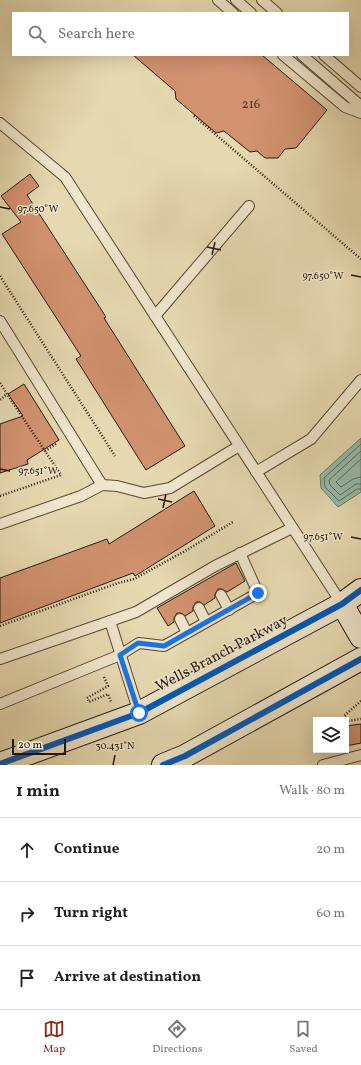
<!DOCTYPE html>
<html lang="en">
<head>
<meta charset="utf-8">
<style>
	body { margin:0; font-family:Vollkorn,serif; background:#f6f6f6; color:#202124 }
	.controls { position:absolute; right:12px; bottom:12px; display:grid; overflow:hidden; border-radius:0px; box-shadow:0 4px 16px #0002 }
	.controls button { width:36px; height:36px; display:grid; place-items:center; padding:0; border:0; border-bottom:1px solid #e0e0e0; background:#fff; color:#202124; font:20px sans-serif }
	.scale { position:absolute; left:12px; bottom:10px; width:54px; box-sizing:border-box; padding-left:4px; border:2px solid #251808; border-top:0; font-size:11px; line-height:14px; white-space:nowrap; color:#251808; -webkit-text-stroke:3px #efe6cc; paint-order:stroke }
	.stop { position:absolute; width:12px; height:12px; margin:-9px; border:3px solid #1a73e8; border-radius:50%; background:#fff }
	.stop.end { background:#1a73e8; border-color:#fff; box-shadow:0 1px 4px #0008 }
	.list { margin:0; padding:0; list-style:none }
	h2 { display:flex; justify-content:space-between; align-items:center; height:52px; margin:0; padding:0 16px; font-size:17px }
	h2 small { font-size:13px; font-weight:400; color:#757577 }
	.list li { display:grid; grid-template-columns:26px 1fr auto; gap:12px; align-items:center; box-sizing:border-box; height:64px; padding:0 16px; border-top:1px solid #e0e0e0 }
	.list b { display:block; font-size:15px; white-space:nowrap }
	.list em { font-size:13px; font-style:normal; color:#757577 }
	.icon { flex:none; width:22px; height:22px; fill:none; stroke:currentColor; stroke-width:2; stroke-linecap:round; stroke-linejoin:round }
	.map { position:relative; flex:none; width:361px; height:765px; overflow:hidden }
	.search { position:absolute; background:#fff; box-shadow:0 4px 16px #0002; left:12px; right:12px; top:12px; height:44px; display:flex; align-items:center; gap:10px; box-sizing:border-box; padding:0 14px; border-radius:0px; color:#757577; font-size:15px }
	.sheet { height:244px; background:#fff }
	nav { display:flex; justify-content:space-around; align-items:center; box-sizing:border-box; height:56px; border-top:1px solid #e0e0e0; background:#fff; font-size:11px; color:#757577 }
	nav a { display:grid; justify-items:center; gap:2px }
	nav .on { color:#8f2418 }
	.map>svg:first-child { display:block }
	.water { fill:#96baac; stroke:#69796a }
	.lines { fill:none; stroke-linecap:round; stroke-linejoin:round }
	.shore { stroke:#5e695a; stroke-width:1 }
	.building { fill:#d29270; stroke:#251808 }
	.service-casing { stroke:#554832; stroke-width:12 }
	.secondary-casing { stroke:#251808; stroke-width:24 }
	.path { stroke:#251808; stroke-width:2.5; stroke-dasharray:1 2; stroke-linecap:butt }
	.service { stroke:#efe6cc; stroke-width:10 }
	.secondary { stroke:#efe6cc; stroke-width:22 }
	.cycleway-casing { stroke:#efe6cc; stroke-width:8 }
	.cycleway { stroke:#0057b8; stroke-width:6 }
	.route { stroke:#1a73e8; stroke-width:5 }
	.ticks { fill:none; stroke:#251808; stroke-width:1.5 }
	.labels { text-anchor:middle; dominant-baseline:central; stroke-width:3; stroke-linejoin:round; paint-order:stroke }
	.number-label { font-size:13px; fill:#503622 }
	.street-label { font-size:15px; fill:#251808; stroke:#efe6cc }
	.ticks-label { font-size:10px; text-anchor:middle; fill:#251808; stroke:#efe6cc; stroke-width:3; stroke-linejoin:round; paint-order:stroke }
</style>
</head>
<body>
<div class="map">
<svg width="361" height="765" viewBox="0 0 361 765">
	<rect width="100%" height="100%" fill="#e6d9b1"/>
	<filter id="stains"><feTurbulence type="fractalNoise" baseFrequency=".005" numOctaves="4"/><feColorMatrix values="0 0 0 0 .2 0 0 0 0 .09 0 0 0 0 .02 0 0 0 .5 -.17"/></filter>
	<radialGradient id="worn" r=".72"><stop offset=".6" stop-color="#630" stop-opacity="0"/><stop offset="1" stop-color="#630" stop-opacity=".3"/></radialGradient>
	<path class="water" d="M361,438V492L338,507L321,488L320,475Z"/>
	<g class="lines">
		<g class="shore">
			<path d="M361,444L324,478L325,487L339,501L357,489H361"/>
			<path d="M361,451L329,480L330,485L340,495L356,484H361"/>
			<path d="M361,459L336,482L341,487L353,479L361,477"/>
		</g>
	</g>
	<g class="building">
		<path d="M133,55H262L327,110L296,148L285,149L278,158H265L257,151L250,152L224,131L216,133L176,99L175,91Z"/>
		<path d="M30,174L39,186L27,195L106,317L104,318L185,446L146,470L76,359L81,356L2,234L21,222L1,196Z"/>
		<path d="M24,384L59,440L27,460L28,464L0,473V424L23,416L8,394Z"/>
		<path d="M194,491L215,526L135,576L133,573L0,623V578L107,539L109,544Z"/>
		<path d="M236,563L245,581L227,592L222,589H218L215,594V598L204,605L200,602H196L193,607V611L185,616L181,613H177L174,618V622L168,626L157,608Z"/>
		<path d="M361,724V743L346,746V726Z"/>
	</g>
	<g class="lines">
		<g class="service-casing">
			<g id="service">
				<path d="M218,0L233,13"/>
				<path d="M236,0L251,13"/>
				<path d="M262,0L277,13"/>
				<path d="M283,55L345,107L361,113"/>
				<path d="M302,55L361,106"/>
				<path d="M324,55L361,87"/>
				<path d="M0,123L65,177L342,604"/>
				<path d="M155,316L249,206"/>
				<path d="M0,321L102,485L117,486L144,493L170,488L239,446"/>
				<path d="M256,472L311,439L361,380"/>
				<path d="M0,524L81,496L102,485"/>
				<path d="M221,595L229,610"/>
				<path d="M199,608L206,622"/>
				<path d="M180,619L187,633"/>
				<path d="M110,621L139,713"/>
				<path d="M0,659L136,612L215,566L292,528"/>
				<path d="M0,704L120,655L139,643L164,646L258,593L240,553"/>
				<path d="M323,765L361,755"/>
			</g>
		</g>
		<g class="secondary-casing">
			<g id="secondary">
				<path d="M342,604L361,637"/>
				<path d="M0,764L139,713L342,604L361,590"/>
				<path d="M163,765L185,756L361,659"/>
			</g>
		</g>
		<g class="path">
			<path d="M194,116L361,259"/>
			<path d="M0,276L115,456"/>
			<path d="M0,383L7,394L0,400"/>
			<path d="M45,451L56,444"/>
			<path d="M0,496L61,475L7,394"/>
			<path d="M0,626L79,597L118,583L134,579L185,551L233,522"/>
			<path d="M104,677L108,686L87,698L89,702L108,694L111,702"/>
			<path d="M361,701L344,716L347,721L361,719"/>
		</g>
		<use href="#service" class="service"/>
		<use href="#secondary" class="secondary"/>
		<g class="cycleway-casing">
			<g id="cycleway">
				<path d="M0,764L139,713L342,604L361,590"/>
				<path d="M163,765L185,756L361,659"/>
			</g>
		</g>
		<use href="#cycleway" class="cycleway"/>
	</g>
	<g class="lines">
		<path class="route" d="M139,713L120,655L138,643L164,646L258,593"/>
	</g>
	<path class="ticks" d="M0,207L10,209M207,247L221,250M212,255L215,242M351,275L361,277M0,469L10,471M158,499L172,502M163,508L166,494M351,537L361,539M113,765L115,755"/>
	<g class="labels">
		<g class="number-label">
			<text x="251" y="105">216</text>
		</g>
		<g class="street-label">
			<text transform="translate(222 654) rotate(-28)">Wells Branch Parkway</text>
		</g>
	</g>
	<g class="ticks-label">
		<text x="38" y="212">97.650°W</text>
		<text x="323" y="279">97.650°W</text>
		<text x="38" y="474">97.651°W</text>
		<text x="323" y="540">97.651°W</text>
		<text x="115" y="749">30.431°N</text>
	</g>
	<rect width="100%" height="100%" filter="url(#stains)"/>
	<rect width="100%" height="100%" fill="url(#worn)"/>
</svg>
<div class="controls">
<button><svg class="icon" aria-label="layers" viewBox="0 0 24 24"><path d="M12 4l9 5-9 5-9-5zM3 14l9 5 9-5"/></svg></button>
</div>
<div class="scale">20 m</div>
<div class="stop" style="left:139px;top:713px"></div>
<div class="stop end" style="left:258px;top:593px"></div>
<div class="search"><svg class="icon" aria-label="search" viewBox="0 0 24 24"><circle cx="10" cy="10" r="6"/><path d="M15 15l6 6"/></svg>Search here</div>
</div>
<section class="sheet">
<h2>1 min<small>Walk · 80 m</small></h2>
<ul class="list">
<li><svg class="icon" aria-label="ahead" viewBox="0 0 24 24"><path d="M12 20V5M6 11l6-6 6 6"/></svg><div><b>Continue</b></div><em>20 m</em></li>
<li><svg class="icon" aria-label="right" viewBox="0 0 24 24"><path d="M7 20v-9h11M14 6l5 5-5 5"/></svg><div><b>Turn right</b></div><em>60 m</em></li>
<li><svg class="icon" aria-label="arrive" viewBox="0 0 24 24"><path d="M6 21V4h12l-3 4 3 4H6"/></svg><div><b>Arrive at destination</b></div></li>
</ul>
</section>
<nav>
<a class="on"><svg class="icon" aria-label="map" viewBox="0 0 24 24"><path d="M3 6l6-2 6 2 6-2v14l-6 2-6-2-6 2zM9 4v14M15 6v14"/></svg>Map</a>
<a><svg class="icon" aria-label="directions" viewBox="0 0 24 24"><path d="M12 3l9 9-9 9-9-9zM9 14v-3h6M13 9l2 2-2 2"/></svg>Directions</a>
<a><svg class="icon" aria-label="saved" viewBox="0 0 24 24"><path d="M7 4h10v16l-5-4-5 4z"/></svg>Saved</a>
</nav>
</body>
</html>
